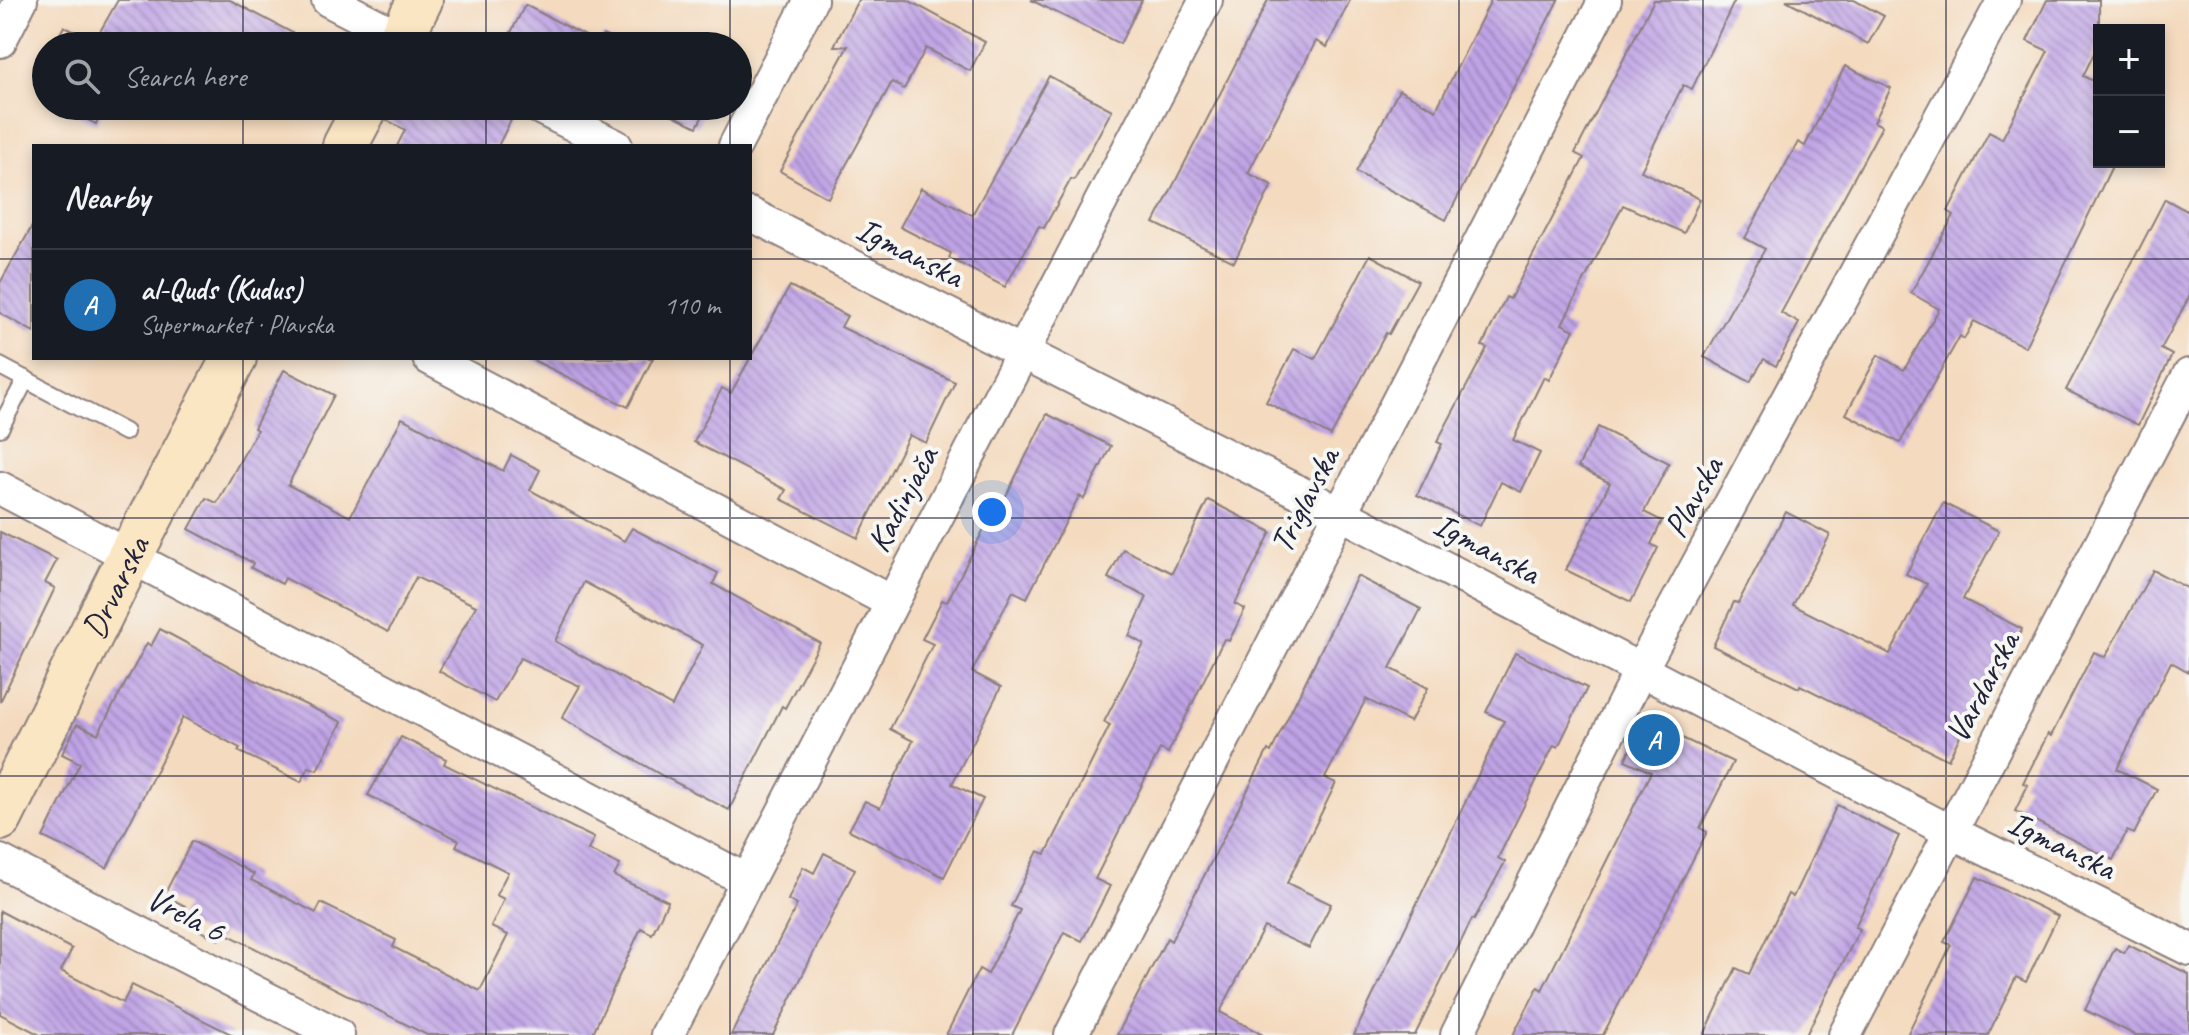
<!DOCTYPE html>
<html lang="en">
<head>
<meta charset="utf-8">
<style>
	body { margin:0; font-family:Caveat,sans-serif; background:#20242c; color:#f1f3f6 }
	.controls { position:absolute; right:24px; top:24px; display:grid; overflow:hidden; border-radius:0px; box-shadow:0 4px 12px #0003 }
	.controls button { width:72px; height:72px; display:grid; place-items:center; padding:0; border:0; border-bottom:2px solid #363941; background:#171b24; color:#f1f3f6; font:40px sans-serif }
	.you { position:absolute; left:992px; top:512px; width:28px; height:28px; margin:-20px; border:6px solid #fff; border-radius:50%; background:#1a73e8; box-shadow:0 0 0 12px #1a73e833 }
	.badge { display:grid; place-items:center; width:52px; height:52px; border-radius:50%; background:#1f6fb2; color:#fff; font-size:26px; font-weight:700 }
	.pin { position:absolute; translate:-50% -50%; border:4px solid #fff; box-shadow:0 2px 8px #0006 }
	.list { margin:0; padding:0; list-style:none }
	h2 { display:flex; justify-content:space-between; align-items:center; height:104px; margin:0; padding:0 32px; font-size:34px }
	h2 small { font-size:26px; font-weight:400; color:#9ea1a6 }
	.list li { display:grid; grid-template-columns:52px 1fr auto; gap:24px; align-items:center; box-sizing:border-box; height:112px; padding:0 32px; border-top:2px solid #363941 }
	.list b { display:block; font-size:30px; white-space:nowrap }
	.list p { margin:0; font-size:26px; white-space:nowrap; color:#9ea1a6 }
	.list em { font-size:26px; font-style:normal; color:#9ea1a6 }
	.icon { flex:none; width:44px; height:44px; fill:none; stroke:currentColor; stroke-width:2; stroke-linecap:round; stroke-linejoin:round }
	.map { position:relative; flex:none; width:2189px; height:1035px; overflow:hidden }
	.search { position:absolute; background:#171b24; box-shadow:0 4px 12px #0003; left:32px; top:32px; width:720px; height:88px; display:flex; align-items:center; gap:20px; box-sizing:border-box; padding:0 28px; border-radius:44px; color:#9ea1a6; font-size:30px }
	.panel { position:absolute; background:#171b24; box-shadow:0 4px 12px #0003; left:32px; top:144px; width:720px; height:216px; border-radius:0px }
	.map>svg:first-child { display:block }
	.building { fill:url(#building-back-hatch); fill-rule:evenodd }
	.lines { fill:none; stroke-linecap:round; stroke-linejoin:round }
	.lane-casing { stroke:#8b7e7c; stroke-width:20 }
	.street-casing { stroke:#8b7e7c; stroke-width:36 }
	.secondary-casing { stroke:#8b7e7c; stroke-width:48 }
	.lane { stroke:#fff; stroke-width:16 }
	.street { stroke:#fff; stroke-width:32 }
	.secondary { stroke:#fbe6c3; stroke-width:44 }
	.grid { fill:none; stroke:#22223b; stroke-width:2; stroke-opacity:0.55 }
	.labels { text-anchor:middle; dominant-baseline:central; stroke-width:8; stroke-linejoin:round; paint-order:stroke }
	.street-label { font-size:34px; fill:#22223b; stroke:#f6f6f2 }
</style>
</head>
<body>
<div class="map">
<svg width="2189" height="1035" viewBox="0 0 2189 1035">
	<defs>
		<pattern id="building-back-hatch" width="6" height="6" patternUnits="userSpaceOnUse" patternTransform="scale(2)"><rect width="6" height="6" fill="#bfa3e5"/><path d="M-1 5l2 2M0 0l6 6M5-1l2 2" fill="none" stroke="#9b84bb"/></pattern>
	</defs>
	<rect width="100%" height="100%" fill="#f6f6f2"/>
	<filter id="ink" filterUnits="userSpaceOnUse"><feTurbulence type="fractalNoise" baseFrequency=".0125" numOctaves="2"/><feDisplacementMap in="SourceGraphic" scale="16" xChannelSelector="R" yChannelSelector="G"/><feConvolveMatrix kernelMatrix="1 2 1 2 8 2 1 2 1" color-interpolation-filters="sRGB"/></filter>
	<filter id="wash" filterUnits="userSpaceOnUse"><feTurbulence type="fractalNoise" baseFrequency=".006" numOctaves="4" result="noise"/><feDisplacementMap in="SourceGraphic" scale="32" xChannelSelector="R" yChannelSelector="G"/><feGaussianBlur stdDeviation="1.8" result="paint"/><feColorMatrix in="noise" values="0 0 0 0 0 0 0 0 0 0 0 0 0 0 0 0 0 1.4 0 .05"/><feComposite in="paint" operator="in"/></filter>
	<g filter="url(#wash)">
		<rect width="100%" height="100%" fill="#f4dabe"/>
		<g id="blocks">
			<g class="building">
				<path d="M118,0H230L317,46H54L64,26L94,42Z"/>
				<path d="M858,0H908L985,42L970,71L926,48L904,89L892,82L828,198L780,171L848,46H834Z"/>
				<path d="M1031,0H1142L1120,44Z"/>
				<path d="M1268,0H1350L1327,47L1316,41L1248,173L1272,185L1234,262L1154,223Z"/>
				<path d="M1491,0H1558L1446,220L1356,172L1399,90L1436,110Z"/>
				<path d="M1654,0H1735L1692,89L1683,85L1641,171L1700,199L1684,233L1623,205L1562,324L1574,330L1549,380L1544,377L1513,440L1540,453L1521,492L1501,482L1480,526L1417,495L1442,444L1437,442L1487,348L1482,346L1506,297L1510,299L1584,158L1575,153Z"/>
				<path d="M1786,0H1854L1884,16L1868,44Z"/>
				<path d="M2047,0H2099V43L2083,76L2099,84V162H2114L2025,347L1974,321L1964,339L1960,336L1900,443L1846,414L1878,355L1904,370L1939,309L1911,293L1954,215L1948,211L1989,132L2002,139L2048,51L2027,41Z"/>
				<path d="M525,5L599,43L603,35L626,46H504Z"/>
				<path d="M1845,66L1891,88L1874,122L1882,126L1781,313L1799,323L1776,366L1764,359L1750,382L1704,357L1765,249L1745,238L1798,142L1805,146Z"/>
				<path d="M1049,76L1112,110L1074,180L1071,179L1044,228L1039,226L1005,287L949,258L951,253L900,227L921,188L972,215Z"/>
				<path d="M69,106H105L96,124L69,111Z"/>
				<path d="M391,106H492L513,116L498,146H397L405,130L387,120Z"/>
				<path d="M655,106H708L697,127Z"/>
				<path d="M2165,199L2189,212V297L2161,349L2172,355L2138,425L2066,390Z"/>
				<path d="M34,223V332L0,313V283Z"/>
				<path d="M1370,255L1418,281L1389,334L1386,333L1331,436L1266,402L1294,349L1315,359Z"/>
				<path d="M790,286L847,316L841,327L955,382L926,443L909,435L858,538L781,499L786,490L694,442L722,388L731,393Z"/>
				<path d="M529,358H653L628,407Z"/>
				<path d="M284,370L334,395L288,485L350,517L402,418L503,471L511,455L540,470L530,490L624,541L632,528L718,573L713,584L820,643L785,708L782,706L729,810L663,776L562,718L580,686L520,658L495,702L439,671L476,606L416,577L388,632L285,578L282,584L251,568L253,563L189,529L206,498L217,503L257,430L254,428ZM584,582L703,645L672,706L555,641Z"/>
				<path d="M1047,414L1111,446L1084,499L1079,496L1027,598L1013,591L972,672L1001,687L952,784L983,799L944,877L849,830L865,801L880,808L913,741L890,729L933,644L922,639L942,600L947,602L994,509L998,512Z"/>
				<path d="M1598,427L1669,463L1644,512L1662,521L1651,544L1658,548L1631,602L1566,570L1610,483L1578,467Z"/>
				<path d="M1208,500L1271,532L1235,604L1245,609L1229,641L1224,639L1168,753L1160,749L1095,879L1110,886L1082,941L1064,932L1012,1035H946L979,969L988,974L1020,910L1011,906L1038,851L1046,854L1110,725L1104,722L1144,644L1129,636L1147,597L1108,578L1123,549L1172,573Z"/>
				<path d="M1943,503L1999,531L1963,599L2022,629L1995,682L1989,679L1948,760L1800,685L1799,688L1713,646L1734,602L1738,603L1786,512L1830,535L1793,605L1890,654L1927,584L1906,574Z"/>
				<path d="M0,532L57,560L45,583L55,588L0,702Z"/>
				<path d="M2153,570L2189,589V672L2171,662L2117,769L2157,789L2134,834L2127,831L2113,860L2015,811L2028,785L2023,783L2048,734L2051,736L2094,652L2105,657Z"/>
				<path d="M1357,576L1421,609L1390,668L1428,688L1410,722L1366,699L1325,778L1336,783L1287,883L1331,904L1309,948L1264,927L1220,1012L1263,1035H1117L1167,938L1171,941L1268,750L1271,752Z"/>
				<path d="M160,629L270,688L342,722L317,770L309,767L301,782L238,751L240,748L183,717L107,868L43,837L80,763L62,754L77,724L98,734L147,643L151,646Z"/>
				<path d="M1515,653L1587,688L1558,747L1554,745L1498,858L1505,862L1474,920L1472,919L1415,1035H1354L1504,721L1486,712Z"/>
				<path d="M1644,720L1733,762L1700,828L1707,832L1603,1035H1513L1538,987L1542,990L1651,772L1625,760Z"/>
				<path d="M401,737L446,759L444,764L594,838L588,850L620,865L614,876L668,901L652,934L641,928L592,1035H427L223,932L219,940L177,919L185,906L164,895L192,841L254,874L251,880L316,913L321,903L396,940L393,947L480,991L508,935L491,927L504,899L496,895L508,872L456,846L459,840L368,795Z"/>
				<path d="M1837,805L1899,836L1855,927L1860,929L1806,1035H1704L1736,968L1749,974L1788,894L1793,897Z"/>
				<path d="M824,853L855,869L773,1035H731L797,905L788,900L803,867L814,873Z"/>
				<path d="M1977,877L2058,916L2026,982L2016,977L1988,1035H1907L1951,945L1944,942Z"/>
				<path d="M0,911L72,949L61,971L123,1003L132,985L233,1035H40L0,1014Z"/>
				<path d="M2128,945L2189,974V1035H2135L2085,1010L2115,948L2124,953Z"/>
			</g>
		</g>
	</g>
	<g filter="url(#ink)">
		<use href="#blocks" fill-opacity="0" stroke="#8b7e7c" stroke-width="2"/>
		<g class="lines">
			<g class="lane-casing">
				<g id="lane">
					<path d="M0,366L125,432"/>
					<path d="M0,428L26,379"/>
				</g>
			</g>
			<g class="street-casing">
				<g id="street">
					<path d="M328,0L417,46"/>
					<path d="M0,41L21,0"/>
					<path d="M536,106L616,146"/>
					<path d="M735,146L811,0"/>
					<path d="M750,214L1340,513L1949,831L2189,949"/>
					<path d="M429,358L891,602"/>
					<path d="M0,488L746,880"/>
					<path d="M0,861L338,1035"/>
					<path d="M667,1035L1206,0"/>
					<path d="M1071,1035L1605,0"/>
					<path d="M1457,1035L1640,671L2004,0"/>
					<path d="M1845,1035L2189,375"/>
				</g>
			</g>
			<g class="secondary-casing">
				<g id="secondary">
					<path d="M397,46L420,0"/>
					<path d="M345,146L366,106"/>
					<path id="s1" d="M0,818L129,558L234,358"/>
				</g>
			</g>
			<use href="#lane" class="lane"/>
			<use href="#street" class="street"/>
			<use href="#secondary" class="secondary"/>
		</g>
	</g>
	<path class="grid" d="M243,0V46M486,0V46M730,0V46M973,0V1035M1216,0V1035M1459,0V1035M1703,0V1035M1946,0V1035M243,106V146M486,106V146M730,106V146M0,259H34M750,259H2189M243,358V1035M486,358V1035M730,358V1035M0,518H2189M0,776H2189"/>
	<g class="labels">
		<g class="street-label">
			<text transform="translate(910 252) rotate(27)">Igmanska</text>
			<text transform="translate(1693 497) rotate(-61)">Plavska</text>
			<text transform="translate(902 499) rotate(-62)">Kadinjača</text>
			<text transform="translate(1304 500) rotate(-63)">Triglavska</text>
			<text transform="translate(1487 548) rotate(28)">Igmanska</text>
			<text stroke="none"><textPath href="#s1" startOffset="258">Drvarska</textPath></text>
			<text transform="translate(1982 687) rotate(-62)">Vardarska</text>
			<text transform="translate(2062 845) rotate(26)">Igmanska</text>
			<text transform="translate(186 914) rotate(27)">Vrela 6</text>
		</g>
	</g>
</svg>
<div class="controls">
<button>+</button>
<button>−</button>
</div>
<div class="you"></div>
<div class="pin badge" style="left:1654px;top:740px">A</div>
<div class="search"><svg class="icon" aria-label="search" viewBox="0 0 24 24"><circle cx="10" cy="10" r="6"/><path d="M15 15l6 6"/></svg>Search here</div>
<section class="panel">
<h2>Nearby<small></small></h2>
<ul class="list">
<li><span class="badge">A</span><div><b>al-Quds (Kudus)</b><p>Supermarket · Plavska</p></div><em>110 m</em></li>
</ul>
</section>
</div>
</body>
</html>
